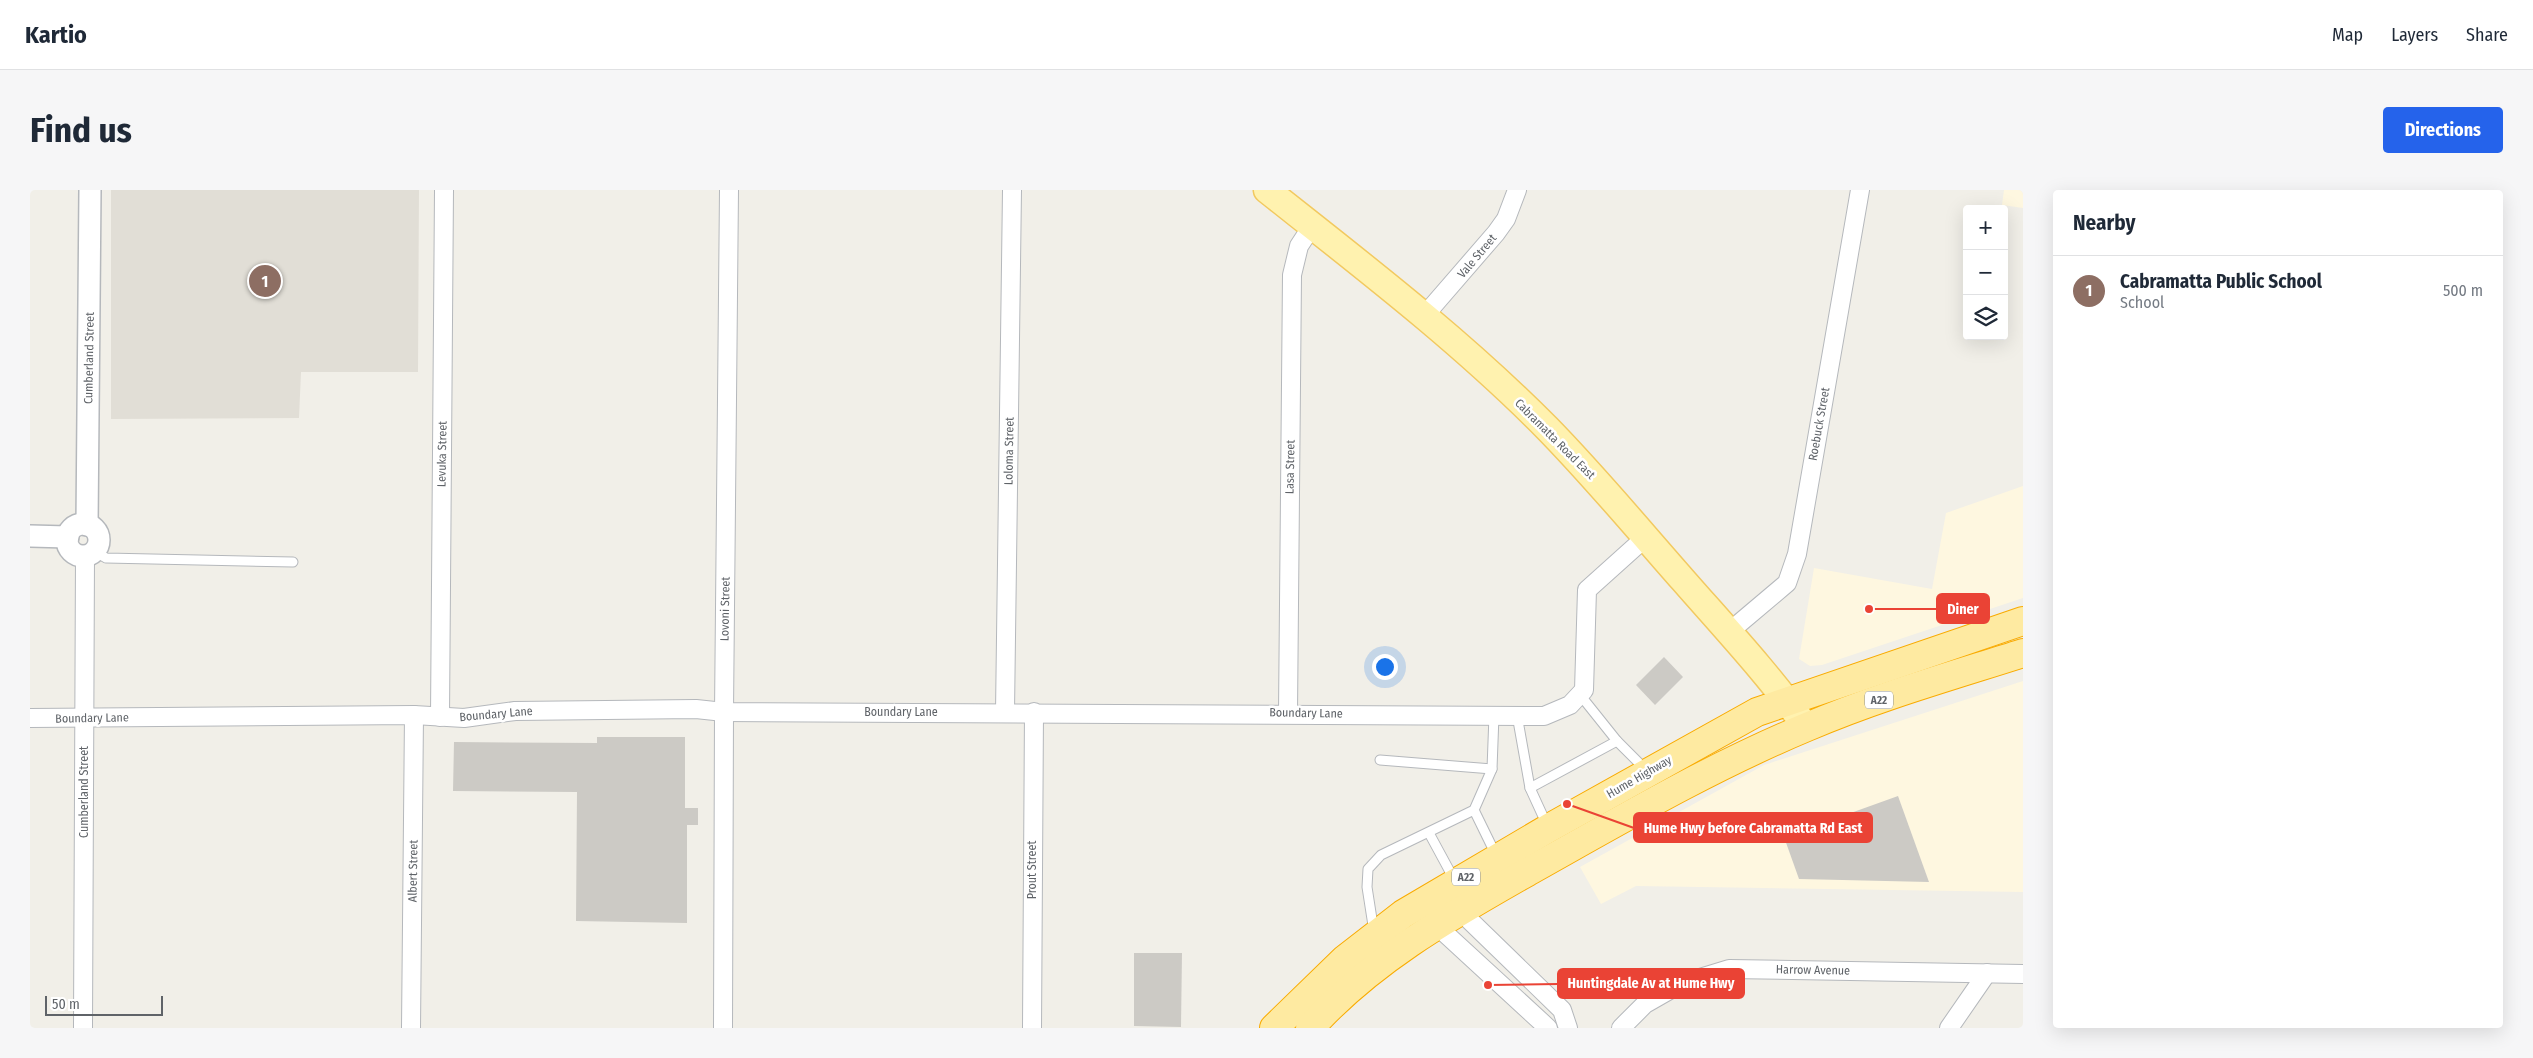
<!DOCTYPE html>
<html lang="en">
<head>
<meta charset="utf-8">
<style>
	body { margin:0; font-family:"Fira Sans Condensed",sans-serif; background:#f6f6f7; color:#1f2937 }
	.controls { position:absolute; right:15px; top:15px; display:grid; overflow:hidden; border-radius:5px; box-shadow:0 5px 20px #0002 }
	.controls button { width:45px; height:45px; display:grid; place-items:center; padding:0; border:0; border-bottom:1px solid #e0e1e3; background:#fff; color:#1f2937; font:25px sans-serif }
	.scale { position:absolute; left:15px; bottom:12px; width:118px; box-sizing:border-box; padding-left:5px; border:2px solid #5f6368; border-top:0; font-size:14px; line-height:18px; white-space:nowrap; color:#5f6368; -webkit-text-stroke:4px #fff; paint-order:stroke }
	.you { position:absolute; left:1354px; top:476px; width:18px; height:18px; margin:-12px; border:4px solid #fff; border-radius:50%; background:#1a73e8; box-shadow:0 0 0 8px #1a73e833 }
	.badge { display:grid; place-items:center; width:32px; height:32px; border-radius:50%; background:#2563eb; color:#fff; font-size:16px; font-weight:700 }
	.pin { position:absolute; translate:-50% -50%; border:2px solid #fff; box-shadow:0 1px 5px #0006 }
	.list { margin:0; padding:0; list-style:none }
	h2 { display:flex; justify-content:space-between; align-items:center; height:65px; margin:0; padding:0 20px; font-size:21px }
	h2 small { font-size:16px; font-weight:400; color:#747a83 }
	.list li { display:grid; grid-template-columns:32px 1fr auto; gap:15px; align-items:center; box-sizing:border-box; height:70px; padding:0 20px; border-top:1px solid #e0e1e3 }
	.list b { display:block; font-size:19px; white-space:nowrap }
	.list p { margin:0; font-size:16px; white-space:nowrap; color:#747a83 }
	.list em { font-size:16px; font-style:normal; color:#747a83 }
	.icon { flex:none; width:28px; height:28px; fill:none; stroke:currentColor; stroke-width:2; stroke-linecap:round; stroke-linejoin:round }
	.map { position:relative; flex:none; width:1993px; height:838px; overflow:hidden; border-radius:5px }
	header { display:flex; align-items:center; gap:30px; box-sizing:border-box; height:70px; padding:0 25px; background:#fff; border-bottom:1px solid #e0e1e3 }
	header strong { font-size:24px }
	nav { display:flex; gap:28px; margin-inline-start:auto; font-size:18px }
	.intro { display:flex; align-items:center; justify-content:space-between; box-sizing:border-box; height:120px; padding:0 30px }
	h1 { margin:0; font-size:35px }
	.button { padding:12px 22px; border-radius:5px; background:#2563eb; color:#fff; font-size:18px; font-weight:700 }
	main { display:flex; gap:30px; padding:0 30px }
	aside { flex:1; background:#fff; border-radius:5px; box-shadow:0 5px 20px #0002 }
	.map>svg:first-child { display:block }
	.commercial { fill:#fef7e0 }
	.education { fill:#e1ded6 }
	.building { fill:#cccac5 }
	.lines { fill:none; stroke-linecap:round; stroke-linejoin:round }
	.service-casing { stroke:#b5b8bc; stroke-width:11 }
	.minor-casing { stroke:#b5b8bc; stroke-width:20 }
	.tertiary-casing { stroke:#b5b8bc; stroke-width:24 }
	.primary-casing { stroke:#f2c960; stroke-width:29 }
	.trunk-casing { stroke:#f9ab00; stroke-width:30 }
	.service { stroke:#fff; stroke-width:9 }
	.minor { stroke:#fff; stroke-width:18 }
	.tertiary { stroke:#fff; stroke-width:21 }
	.primary { stroke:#fff2af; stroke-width:26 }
	.trunk { stroke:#feeaa1; stroke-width:28 }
	.labels { text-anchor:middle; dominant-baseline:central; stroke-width:5; stroke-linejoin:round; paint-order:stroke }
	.shield { fill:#fff; stroke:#8f9295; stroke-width:1 }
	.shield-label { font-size:11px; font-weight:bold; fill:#5f6368 }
	.street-label { font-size:12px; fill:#5f6368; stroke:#fff }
	.leader { fill:none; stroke:#ea4335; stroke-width:2 }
	.callout-dot { fill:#ea4335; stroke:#fff; stroke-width:2 }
	.callout { fill:#ea4335; stroke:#ea4335; stroke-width:2 }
	.callout-label { font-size:14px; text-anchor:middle; font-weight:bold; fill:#fff }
</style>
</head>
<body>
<header>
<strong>Kartio</strong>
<nav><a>Map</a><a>Layers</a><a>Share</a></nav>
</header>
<div class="intro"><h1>Find us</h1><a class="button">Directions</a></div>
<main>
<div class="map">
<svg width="1993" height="838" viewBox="0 0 1993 838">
	<rect width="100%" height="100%" fill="#f1efe8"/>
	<g class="commercial">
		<path d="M1974,0H1993V18L1972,15Z"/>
		<path d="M1993,296V408L1792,475L1780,476L1769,469L1784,378L1902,399L1916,323Z"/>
		<path d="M1993,491V702L1606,696L1571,714L1550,677L1734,575Z"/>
	</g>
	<path class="education" d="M81,0H389L388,182H271L269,228L81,229Z"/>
	<g class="building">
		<path d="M1634,467L1653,487L1625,515L1606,495Z"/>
		<path d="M567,547H655V618H668V635H657V733L546,731L547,602L423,601L424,552L567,553Z"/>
		<path d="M1868,606L1899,692L1769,689L1754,647Z"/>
		<path d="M1104,763H1152L1151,837L1104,836Z"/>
	</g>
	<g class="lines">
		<g class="service-casing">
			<g id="service">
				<path d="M64,361L76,368L263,372"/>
				<path d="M1551,506L1587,551L1617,581"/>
				<path d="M1487,525L1500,598L1517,635"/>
				<path d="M1350,570L1462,579"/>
				<path d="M1500,598L1587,551"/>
				<path d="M1444,620L1466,665"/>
				<path d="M1399,643L1425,691"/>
				<path d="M1344,742L1337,697L1338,679L1351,665L1444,620L1462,579L1464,525"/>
			</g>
		</g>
		<g class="minor-casing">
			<g id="minor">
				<path d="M1395,125L1466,43L1476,29L1487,0"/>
				<path d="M1699,442L1757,393L1767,364L1830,0"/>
				<path d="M975,522L982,0"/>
				<path d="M1258,523L1262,85L1269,56L1282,36"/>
				<path d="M410,527L414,0"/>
				<path d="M0,528L384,525L434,528L485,521L666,519L694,522L1514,526L1540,515L1554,500L1557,400L1616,347"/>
				<path d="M1429,720L1532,820L1538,838"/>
				<path d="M1406,735L1518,838"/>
				<path d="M53,838L55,366"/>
				<path d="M381,838L384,525"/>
				<path d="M693,838L694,522L699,0"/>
				<path d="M1002,838L1004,522"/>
				<path d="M1591,838L1615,814L1650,794L1699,779L1993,784"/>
				<path d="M1919,838L1957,783"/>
			</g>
		</g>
		<g class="tertiary-casing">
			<g id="tertiary">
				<circle cx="53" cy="350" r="16"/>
				<path d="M57,335L60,0"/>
				<path d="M0,346L38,347"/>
			</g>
		</g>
		<g class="primary-casing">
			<path id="primary" d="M1237,0C1333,76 1431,151 1517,238C1565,287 1608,339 1653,390C1695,438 1739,485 1776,537"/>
		</g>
		<g class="trunk-casing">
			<g id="trunk">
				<path d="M1244,838L1315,769L1373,724L1519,638L1727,522L1993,431"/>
				<path d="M1280,838C1342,769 1422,725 1501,680C1592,629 1681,577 1777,537C1847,507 1921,486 1993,463"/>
			</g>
		</g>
		<use href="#service" class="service"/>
		<use href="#minor" class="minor"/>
		<use href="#tertiary" class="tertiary"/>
		<use href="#primary" class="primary"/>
		<use href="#trunk" class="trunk"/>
	</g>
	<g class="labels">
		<g class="shield">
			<rect x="1835" y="501.5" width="28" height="17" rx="4"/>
			<rect x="1422" y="678.5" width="28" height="17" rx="4"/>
		</g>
		<g class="shield-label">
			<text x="1849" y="510">A22</text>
			<text x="1436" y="687">A22</text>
		</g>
		<g class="street-label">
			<text transform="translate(1447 66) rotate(-50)">Vale Street</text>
			<text transform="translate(59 168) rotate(-89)">Cumberland Street</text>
			<text transform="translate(1789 234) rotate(-80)">Roebuck Street</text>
			<text transform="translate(1525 249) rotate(45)">Cabramatta Road East</text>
			<text transform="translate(979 261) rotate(-89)">Loloma Street</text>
			<text transform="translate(412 264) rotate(-89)">Levuka Street</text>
			<text transform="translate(1260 277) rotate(-89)">Lasa Street</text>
			<text transform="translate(695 419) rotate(-89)">Lovoni Street</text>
			<text x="871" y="522">Boundary Lane</text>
			<text transform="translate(1276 523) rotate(1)">Boundary Lane</text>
			<text transform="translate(466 524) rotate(-5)">Boundary Lane</text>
			<text transform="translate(62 528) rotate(-1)">Boundary Lane</text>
			<text transform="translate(1609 587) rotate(-30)">Hume Highway</text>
			<text transform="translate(54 602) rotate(-90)">Cumberland Street</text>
			<text transform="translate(1002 680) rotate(-90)">Prout Street</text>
			<text transform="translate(383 681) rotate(-89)">Albert Street</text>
			<text transform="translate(1783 780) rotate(1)">Harrow Avenue</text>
		</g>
	</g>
	<path class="leader" d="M1839 419L1907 419M1537 614L1604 638M1458 795L1528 794"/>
	<g class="callout-dot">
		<circle cx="1839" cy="419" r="5"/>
		<circle cx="1537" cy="614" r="5"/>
		<circle cx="1458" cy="795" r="5"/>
	</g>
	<g class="callout">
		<rect x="1907" y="404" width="52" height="29" rx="5"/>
		<rect x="1604" y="623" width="238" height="29" rx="5"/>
		<rect x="1528" y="779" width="186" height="29" rx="5"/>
	</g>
	<g class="callout-label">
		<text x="1933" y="424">Diner</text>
		<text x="1723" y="643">Hume Hwy before Cabramatta Rd East</text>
		<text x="1621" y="798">Huntingdale Av at Hume Hwy</text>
	</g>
</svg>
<div class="controls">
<button>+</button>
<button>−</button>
<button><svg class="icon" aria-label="layers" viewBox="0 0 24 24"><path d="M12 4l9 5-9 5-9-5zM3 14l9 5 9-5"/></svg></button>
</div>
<div class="scale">50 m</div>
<div class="you"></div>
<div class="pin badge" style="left:235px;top:91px;background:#8d6e63">1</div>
</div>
<aside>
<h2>Nearby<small></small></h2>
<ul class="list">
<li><span class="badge" style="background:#8d6e63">1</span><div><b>Cabramatta Public School</b><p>School</p></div><em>500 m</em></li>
</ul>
</aside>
</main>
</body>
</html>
